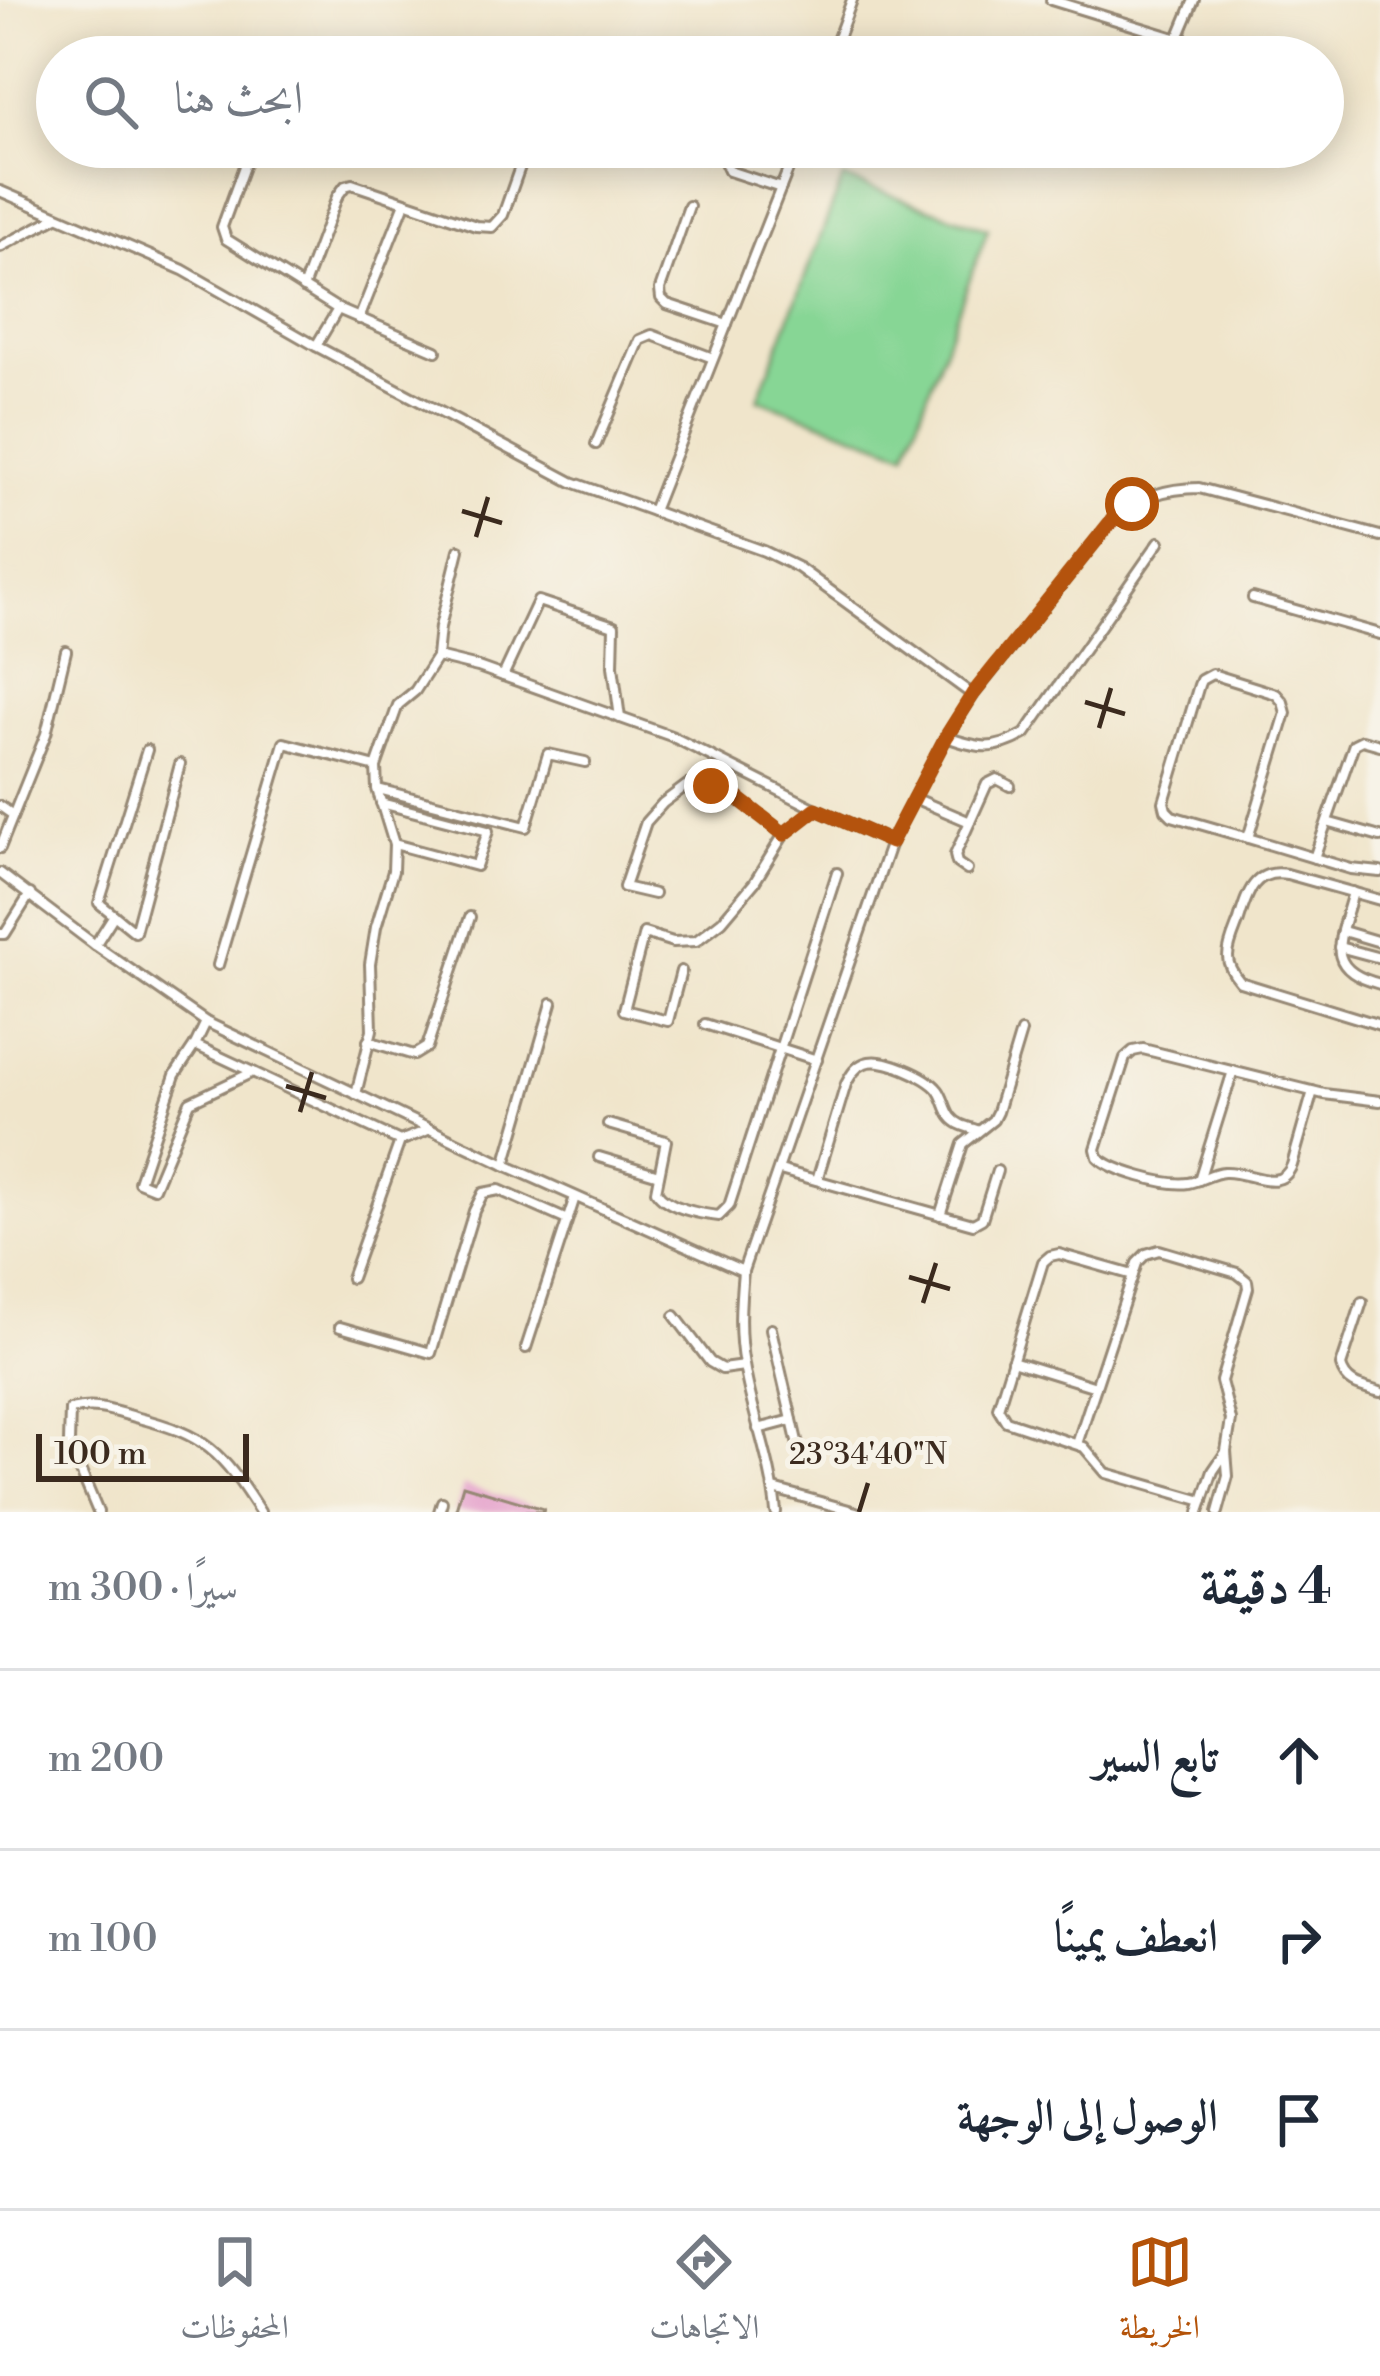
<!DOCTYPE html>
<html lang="ar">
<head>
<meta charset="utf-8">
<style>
	body { margin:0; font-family:"Libre Bodoni",Amiri,serif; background:#f6f6f7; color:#1f2937; direction:rtl }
	.scale { position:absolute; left:36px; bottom:30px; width:213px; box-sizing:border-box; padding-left:12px; border:6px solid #3b2a1e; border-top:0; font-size:33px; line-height:42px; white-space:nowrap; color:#3b2a1e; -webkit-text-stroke:9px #f7f3e8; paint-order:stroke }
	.stop { position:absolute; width:36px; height:36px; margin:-27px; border:9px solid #b45309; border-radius:50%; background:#fff }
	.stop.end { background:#b45309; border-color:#fff; box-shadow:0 3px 12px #0008 }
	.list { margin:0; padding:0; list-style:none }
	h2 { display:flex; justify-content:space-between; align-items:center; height:156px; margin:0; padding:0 48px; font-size:51px }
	h2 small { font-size:39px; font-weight:400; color:#747a83 }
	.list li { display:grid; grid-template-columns:78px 1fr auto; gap:36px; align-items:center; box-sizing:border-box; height:180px; padding:0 48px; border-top:3px solid #e0e1e3 }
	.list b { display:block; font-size:45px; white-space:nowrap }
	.list em { font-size:39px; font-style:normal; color:#747a83 }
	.icon { flex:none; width:66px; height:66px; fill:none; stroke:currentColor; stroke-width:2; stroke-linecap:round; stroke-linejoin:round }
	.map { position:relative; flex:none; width:1380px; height:1512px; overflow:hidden; direction:ltr }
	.search { position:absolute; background:#fff; box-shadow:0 6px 30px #0003; left:36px; right:36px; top:36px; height:132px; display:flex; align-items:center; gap:30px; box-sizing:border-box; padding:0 42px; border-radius:66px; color:#747a83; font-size:45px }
	.sheet { height:696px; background:#fff }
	nav { display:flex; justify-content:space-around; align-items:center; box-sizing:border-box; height:168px; border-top:3px solid #e0e1e3; background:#fff; font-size:33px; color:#747a83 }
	nav a { display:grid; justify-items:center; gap:6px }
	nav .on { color:#b45309 }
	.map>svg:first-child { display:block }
	.green { fill:#87d695; stroke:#61805a; stroke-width:3 }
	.building { fill:#e49dca }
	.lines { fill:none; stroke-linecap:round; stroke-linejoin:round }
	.lane-casing { stroke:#968874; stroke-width:14 }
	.lane { stroke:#fff; stroke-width:8 }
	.route { stroke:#b45309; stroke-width:15 }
	.ticks { fill:none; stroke:#3b2a1e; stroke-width:4.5 }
	.ticks-label { font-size:30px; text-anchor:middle; fill:#3b2a1e; stroke:#f7f3e8; stroke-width:10; stroke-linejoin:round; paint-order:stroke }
</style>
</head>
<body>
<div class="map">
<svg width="1380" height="1512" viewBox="0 0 1380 1512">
	<rect width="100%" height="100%" fill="#f7f3e8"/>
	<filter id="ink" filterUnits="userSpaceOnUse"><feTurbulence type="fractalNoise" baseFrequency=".00833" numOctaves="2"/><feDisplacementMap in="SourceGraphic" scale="24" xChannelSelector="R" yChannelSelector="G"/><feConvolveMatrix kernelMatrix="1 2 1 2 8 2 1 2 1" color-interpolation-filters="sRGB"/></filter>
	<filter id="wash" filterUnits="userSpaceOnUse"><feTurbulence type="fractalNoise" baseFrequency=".004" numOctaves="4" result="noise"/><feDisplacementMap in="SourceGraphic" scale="48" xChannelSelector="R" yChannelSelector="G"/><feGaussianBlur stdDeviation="2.7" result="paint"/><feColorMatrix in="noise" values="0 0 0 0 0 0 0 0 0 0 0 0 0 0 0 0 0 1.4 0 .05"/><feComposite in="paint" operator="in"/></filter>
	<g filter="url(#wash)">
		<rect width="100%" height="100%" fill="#f0e5cb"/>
		<path class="green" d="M843,178L988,229L906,453L758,399Z"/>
		<g id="blocks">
			<path class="building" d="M463,1485L544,1509L543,1512H455Z"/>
		</g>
	</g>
	<g filter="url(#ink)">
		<use href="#blocks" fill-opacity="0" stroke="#968874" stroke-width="3"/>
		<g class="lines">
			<g class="lane-casing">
				<g id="lane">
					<path d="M1051,0L1178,39"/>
					<path d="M831,57L852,0"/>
					<path d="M1170,57L1194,0"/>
					<path d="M251,147L222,227L226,239L338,309L436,351"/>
					<path d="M728,147L724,160L729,171L781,188"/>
					<path d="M0,191L183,270L316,346L572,482L764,551L799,568L973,695"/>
					<path d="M689,206L660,289L661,298L667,304L727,324"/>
					<path d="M0,247L57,217"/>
					<path d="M303,288L337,197L345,186L352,184L476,226L492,227L503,215L527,147"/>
					<path d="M359,319L405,203"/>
					<path d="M316,346L338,309"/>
					<path d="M596,444L640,340L652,335L713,358"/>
					<path d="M653,511L797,147"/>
					<path d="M1253,598L1380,634"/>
					<path d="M437,657L478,667L671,736L816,809L891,842"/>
					<path d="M1212,674L1276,694L1283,702L1286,713L1248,838L1172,816L1166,810L1164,802L1199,685L1201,680Z"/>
					<path d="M503,676L538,601L614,626L613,666L620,718"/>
					<path d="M946,737C979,748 993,752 1025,734L1159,542"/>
					<path d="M147,750L99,903L135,932L180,764"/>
					<path d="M378,789L526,827L548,754L585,762"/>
					<path d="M914,798L970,822"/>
					<path d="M381,803L488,831L476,866L394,844"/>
					<path d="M0,806L13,815"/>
					<path d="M1327,822L1380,837"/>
					<path d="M1248,838L1351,869L1380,872"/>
					<path d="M0,848L46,734L66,651"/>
					<path d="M1314,858L1354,744L1362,740L1380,745"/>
					<path d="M967,870L957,863L955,855L987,784L997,779L1010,786"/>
					<path d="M0,873L95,945L206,1022L505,1165L743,1271"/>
					<path d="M1353,892C1341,938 1320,969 1380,984"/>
					<path d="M654,894L624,887L646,822L663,803L687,785L711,786L735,796L784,834"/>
					<path d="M1380,900L1287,874C1254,868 1247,894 1239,920C1235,931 1228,945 1228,957C1228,967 1234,975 1240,982L1380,1025"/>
					<path d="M1343,931L1380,942"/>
					<path d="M0,934H5L30,894"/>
					<path d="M95,945L114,915"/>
					<path d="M1339,947L1380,958"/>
					<path d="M218,965L284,743L376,767"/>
					<path d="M681,971L668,1021L624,1010L644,933L673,942L696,941L722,921L754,883L784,834L816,809"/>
					<path d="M206,1022L195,1045L400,1141"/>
					<path d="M705,1024L817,1060"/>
					<path d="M368,1041L414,1055L427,1047L470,917"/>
					<path d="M195,1045L175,1075L139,1182L154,1188L190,1102L253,1072"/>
					<path d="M1313,1091L1292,1165C1280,1195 1248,1170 1224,1172C1211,1173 1201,1181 1188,1183C1167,1186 1112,1171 1098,1157L1096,1149L1125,1058L1133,1051L1143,1049L1324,1094L1380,1101"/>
					<path d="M356,1094L372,1030L370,964L376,927L393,871L394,844L377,789L376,767L398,705L415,691L437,657L440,627L459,550"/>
					<path d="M608,1124L666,1141L656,1191C667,1208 700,1214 719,1216L729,1206L837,873"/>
					<path d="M599,1157L659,1175"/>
					<path d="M505,1165L552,1003"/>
					<path d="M780,1170L973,1224L982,1219L997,1171"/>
					<path d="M817,1180L846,1084C851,1075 855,1067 865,1063C882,1056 927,1076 938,1090C944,1098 945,1109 951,1117C957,1125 967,1127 977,1130"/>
					<path d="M1199,1180L1233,1071"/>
					<path d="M940,1215L963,1144L993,1120L997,1112L1021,1032"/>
					<path d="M1133,1275L1059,1254L1050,1256L1043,1262L998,1408L1006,1421L1084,1447L1106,1473L1203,1501"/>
					<path d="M351,1278L400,1141L428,1130"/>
					<path d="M1362,1302L1341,1366C1346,1385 1363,1387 1380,1392"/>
					<path d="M675,1316L710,1362L722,1369L744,1366"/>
					<path d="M340,1327L431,1353L474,1211L483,1193L499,1190L567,1220"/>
					<path d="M771,1329L799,1450"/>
					<path d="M526,1348L575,1197"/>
					<path d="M1012,1361L1096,1387"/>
					<path d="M758,1429L792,1420"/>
					<path d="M1077,1444L1137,1263L1146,1254L1159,1250L1237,1273L1247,1281L1248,1288L1221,1381L1231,1420L1226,1451L1228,1476L1218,1512"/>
					<path d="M774,1489L856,1512"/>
					<path d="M98,1512L69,1443L70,1410C95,1404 110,1410 135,1417C206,1435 221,1451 260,1512"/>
					<path d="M439,1512L442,1502"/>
					<path d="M776,1512C772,1462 752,1415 744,1365C738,1333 740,1303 743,1271L891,842L946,737L973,695L1114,518C1141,497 1165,488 1199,488L1380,536"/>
					<path d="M1199,1512L1213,1471L1226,1452"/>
				</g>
			</g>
			<use href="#lane" class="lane"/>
		</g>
	</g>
	<g class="lines" filter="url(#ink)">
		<path class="route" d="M711,786L735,796L784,834L816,809L891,842L946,737L973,694L1114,518L1132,504"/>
	</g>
	<path class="ticks" d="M462,511L502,523M476,537L488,497M1085,702L1125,714M1099,728L1111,688M286,1086L326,1098M300,1112L312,1072M909,1277L950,1289M923,1303L936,1263M859,1512L868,1483"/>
	<g class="ticks-label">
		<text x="868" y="1464">23°34'40"N</text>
	</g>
</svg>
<div class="scale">100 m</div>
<div class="stop" style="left:1132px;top:504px"></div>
<div class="stop end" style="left:711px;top:786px"></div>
<div class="search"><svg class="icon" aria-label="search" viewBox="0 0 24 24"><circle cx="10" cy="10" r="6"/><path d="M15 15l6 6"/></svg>ابحث هنا</div>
</div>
<section class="sheet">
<h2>4 دقيقة<small>سيرًا · 300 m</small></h2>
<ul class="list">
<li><svg class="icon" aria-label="ahead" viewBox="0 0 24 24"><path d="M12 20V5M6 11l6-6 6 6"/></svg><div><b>تابع السير</b></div><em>200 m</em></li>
<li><svg class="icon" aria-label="right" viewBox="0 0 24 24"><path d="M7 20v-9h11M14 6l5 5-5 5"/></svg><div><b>انعطف يمينًا</b></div><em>100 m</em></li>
<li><svg class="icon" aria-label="arrive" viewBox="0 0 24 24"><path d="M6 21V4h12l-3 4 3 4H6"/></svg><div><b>الوصول إلى الوجهة</b></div></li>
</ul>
</section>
<nav>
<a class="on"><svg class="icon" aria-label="map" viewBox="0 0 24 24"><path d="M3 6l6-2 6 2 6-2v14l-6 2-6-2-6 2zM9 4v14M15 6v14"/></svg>الخريطة</a>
<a><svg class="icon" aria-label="directions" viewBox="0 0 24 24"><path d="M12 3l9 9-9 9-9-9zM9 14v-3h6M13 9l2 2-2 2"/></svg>الاتجاهات</a>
<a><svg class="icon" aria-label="saved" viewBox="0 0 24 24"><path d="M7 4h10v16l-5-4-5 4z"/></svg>المحفوظات</a>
</nav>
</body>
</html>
